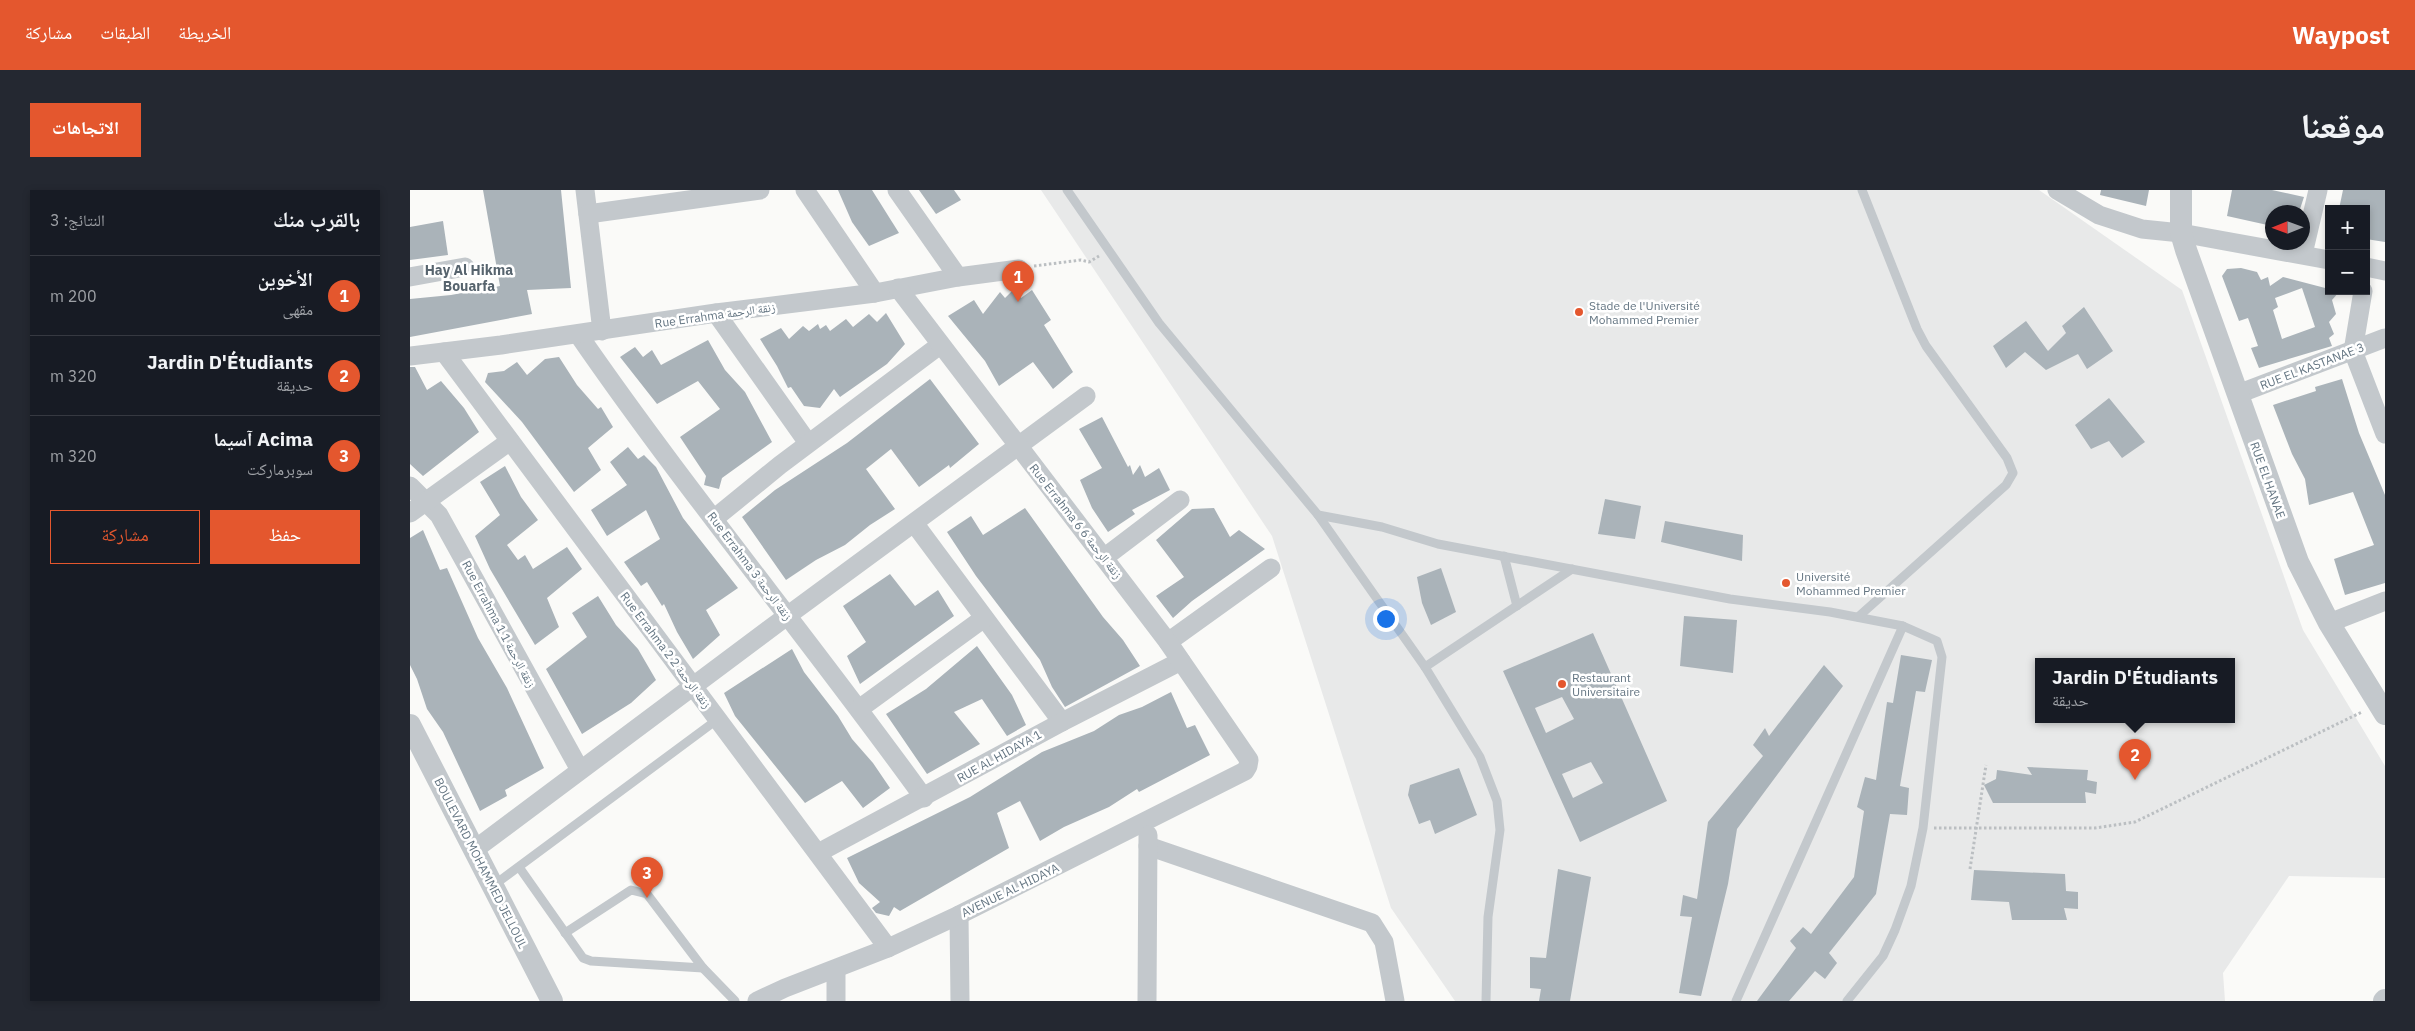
<!DOCTYPE html>
<html lang="ar">
<head>
<meta charset="utf-8">
<style>
	body { margin:0; font-family:"IBM Plex Sans","Noto Naskh Arabic",sans-serif; background:#242831; color:#f1f3f6; direction:rtl }
	.controls { position:absolute; right:15px; top:15px; display:grid; overflow:hidden; border-radius:0px; box-shadow:0 2px 8px #0003 }
	.controls button { width:45px; height:45px; display:grid; place-items:center; padding:0; border:0; border-bottom:1px solid #363941; background:#171b24; color:#f1f3f6; font:25px sans-serif }
	.compass { position:absolute; left:1855px; top:15px; width:45px; height:45px; border-radius:50%; background:#171b24; box-shadow:0 2px 8px #0003; rotate:269deg }
	.you { position:absolute; left:975px; top:428px; width:18px; height:18px; margin:-12px; border:4px solid #fff; border-radius:50%; background:#1a73e8; box-shadow:0 0 0 8px #1a73e833 }
	.badge { display:grid; place-items:center; width:32px; height:32px; border-radius:50%; background:#e4572e; color:#fff; font-size:16px; font-weight:700 }
	.pin { position:absolute; translate:-50% -41px; filter:drop-shadow(0 1px 2px #0008) }
	.pin::after { content:''; position:absolute; top:26px; width:18px; height:15px; background:inherit; clip-path:polygon(0 0,100% 0,50% 100%) }
	.popup { position:absolute; left:1625px; top:468px; width:200px; height:65px; box-sizing:border-box; display:grid; place-content:center; border-radius:0px; background:#171b24; filter:drop-shadow(0 1px 4px #0005); font-size:16px; white-space:nowrap; color:#9ea1a6 }
	.popup b { font-size:19px; color:#f1f3f6 }
	.popup::after { content:''; position:absolute; left:50%; top:100%; margin-left:-10px; border:10px solid transparent; border-top-color:#171b24 }
	.list { margin:0; padding:0; list-style:none }
	h2 { display:flex; justify-content:space-between; align-items:center; height:65px; margin:0; padding:0 20px; font-size:21px }
	h2 small { font-size:16px; font-weight:400; color:#9ea1a6 }
	.list li { display:grid; grid-template-columns:32px 1fr auto; gap:15px; align-items:center; box-sizing:border-box; height:80px; padding:0 20px; border-top:1px solid #363941 }
	.list b { display:block; font-size:19px; white-space:nowrap }
	.list p { margin:0; font-size:16px; white-space:nowrap; color:#9ea1a6 }
	.list em { font-size:16px; font-style:normal; color:#9ea1a6 }
	.actions { display:flex; gap:10px; padding:15px 20px }
	.actions a { flex:1; padding:11px 0; border:1px solid #e4572e; border-radius:0px; text-align:center; font-size:18px; color:#e4572e }
	.actions .main { background:#e4572e; color:#fff }
	.map { position:relative; flex:none; width:1975px; height:811px; overflow:hidden; direction:ltr; border-radius:0px }
	header { display:flex; align-items:center; gap:30px; box-sizing:border-box; height:70px; padding:0 25px; background:#e4572e; color:#fff }
	header strong { font-size:24px }
	nav { display:flex; gap:28px; margin-inline-start:auto; font-size:18px }
	.intro { display:flex; align-items:center; justify-content:space-between; box-sizing:border-box; height:120px; padding:0 30px }
	h1 { margin:0; font-size:35px }
	.button { padding:12px 22px; border-radius:0px; background:#e4572e; color:#fff; font-size:18px; font-weight:700 }
	main { display:flex; gap:30px; padding:0 30px }
	aside { flex:1; background:#171b24; border-radius:0px; box-shadow:0 2px 8px #0003 }
	.map>svg:first-child { display:block }
	.built { fill:#e8e9e9; fill-rule:evenodd }
	.building { fill:#aab3b9; fill-rule:evenodd }
	.lines { fill:none; stroke-linecap:round; stroke-linejoin:round }
	.path { stroke:#bbbfc2; stroke-width:3; stroke-dasharray:2.5 2.5; stroke-linecap:butt }
	.service { stroke:#c3c8cc; stroke-width:9 }
	.minor { stroke:#c3c8cc; stroke-width:19 }
	.tertiary { stroke:#c3c8cc; stroke-width:22 }
	.poi-dot { fill:#e4572e; stroke:#fff; stroke-width:2 }
	.labels { text-anchor:middle; dominant-baseline:central; stroke-width:5; stroke-linejoin:round; paint-order:stroke }
	.poi-label { font-size:12px; fill:#657683; stroke:#fff; text-anchor:start }
	.street-label { font-size:12px; fill:#657683; stroke:#fff }
	.neighbourhood-label { font-size:14px; font-weight:bold; fill:#57646e; stroke:#fff }
</style>
</head>
<body>
<header>
<strong>Waypost</strong>
<nav><a>الخريطة</a><a>الطبقات</a><a>مشاركة</a></nav>
</header>
<div class="intro"><h1>موقعنا</h1><a class="button">الاتجاهات</a></div>
<main>
<div class="map">
<svg width="1975" height="811" viewBox="0 0 1975 811">
	<rect width="100%" height="100%" fill="#fafaf8"/>
	<path class="built" d="M631,0H1629L1772,100L1893,440L1975,576V688L1879,686L1813,783L1815,811H1045L981,718L862,346ZM1629,471H1821V529H1629Z"/>
	<g class="building">
		<path d="M73,0H151L161,98L117,100L122,124L0,147V109L41,105L90,96Z"/>
		<path d="M428,0H462L489,43L459,56L442,32Z"/>
		<path d="M509,0H544L551,10L526,24Z"/>
		<path d="M1691,0H1739L1736,16L1690,5Z"/>
		<path d="M1822,0H1862L1894,7L1889,22H1862V36L1817,26Z"/>
		<path d="M1933,0H1975V52L1956,49V19H1929Z"/>
		<path d="M33,31L38,65L0,70V37Z"/>
		<path d="M1831,78L1847,82L1851,90L1858,87L1860,96L1873,87L1919,99V101L1929,102L1922,110L1926,124L1919,132L1924,144L1919,148L1922,156L1849,178L1841,158L1848,156L1838,128L1829,131L1812,86L1817,79ZM1892,98L1905,137L1872,149L1863,120L1868,117L1865,108Z"/>
		<path d="M605,98L611,108L622,100L641,130L634,135L663,182L643,199L623,172L589,196L575,171L538,126L564,110L573,124L590,102L595,108Z"/>
		<path d="M1674,117L1703,161L1677,179L1668,164L1636,180L1615,162L1596,178L1583,156L1616,131L1638,161L1656,143L1652,136Z"/>
		<path d="M476,123L495,154L477,174L430,207L424,199L410,218L394,216L381,197L378,198L367,176L350,149L371,138L379,149L393,136L399,141L408,134L410,139L416,135L420,141L436,129L443,137L459,124L467,132Z"/>
		<path d="M298,150L315,180L335,202L362,252L312,288L309,299L294,295L296,286L270,247L310,219L288,191L247,214L210,167L225,157L233,167L242,160L251,175Z"/>
		<path d="M149,167L167,195L188,219L191,217L203,237L178,258L191,280L164,302L112,232L75,192L78,183L94,181L107,172L117,185L135,169Z"/>
		<path d="M0,177H5L17,200L31,191L54,218L69,242L13,286L0,274Z"/>
		<path d="M520,189L569,254L540,278L539,275L509,297L481,259L456,279L485,319L460,335L435,355L406,370L376,390L332,327L365,300L437,253Z"/>
		<path d="M1932,189L1949,243L1975,305V393L1935,405L1924,369L1964,355L1943,302L1899,315L1895,289L1882,264L1863,215L1906,201L1905,197Z"/>
		<path d="M1699,208L1735,252L1712,268L1699,251L1681,259L1665,235Z"/>
		<path d="M692,227L718,277L720,275L723,285L730,275L735,287L749,278L760,300L722,320L725,324L698,342L682,318L670,290L692,278L669,239Z"/>
		<path d="M218,257L228,269L234,265L246,277L273,328L328,398L296,420L310,445L283,469L267,442L254,414L252,416L237,392L231,396L214,372L250,349L236,320L197,346L181,320L217,295L200,272Z"/>
		<path d="M95,276L111,307L128,330L97,355L108,370L115,365L123,379L157,357L172,379L137,408L149,437L125,455L80,379L65,346L90,325L70,292Z"/>
		<path d="M1195,309L1231,316L1225,349L1188,344Z"/>
		<path d="M615,318L693,427L713,450L730,476L655,517L642,497L630,470L566,386L537,342L561,326L573,345Z"/>
		<path d="M804,318L820,347L829,340L855,359L782,411L763,428L746,406L774,387L746,350L782,319Z"/>
		<path d="M1255,331L1333,345L1332,371L1251,352Z"/>
		<path d="M13,340L30,380L37,378L68,448L97,498L134,578L95,600L97,606L70,621L33,542L17,519L7,489L0,475V348Z"/>
		<path d="M1031,378L1046,422L1021,435L1012,413L1007,387Z"/>
		<path d="M480,384L505,416L528,400L544,426L450,494L437,466L456,452L433,416Z"/>
		<path d="M188,406L206,435L228,459L246,490L221,513L172,544L136,479L177,447L162,423Z"/>
		<path d="M1274,426L1327,430L1323,483L1270,476Z"/>
		<path d="M1183,443L1257,611L1170,652L1093,481ZM1152,507L1164,529L1136,543L1125,518ZM1181,572L1193,593L1163,608L1152,584Z"/>
		<path d="M567,456L602,505L616,535L597,546L572,509L544,522L570,554L517,584L476,524L516,499Z"/>
		<path d="M382,459L394,482L428,526L442,549L463,573L480,598L453,618L432,591L395,613L325,526L314,503Z"/>
		<path d="M1491,465L1522,470L1515,502L1506,501L1490,596L1499,598L1497,625L1480,624L1466,704L1419,763L1427,773L1415,789L1405,781L1379,811H1347L1386,758L1380,751L1393,737L1401,744L1444,687L1454,621L1447,617L1455,587L1466,590L1477,512L1483,513Z"/>
		<path d="M1414,475L1433,496L1327,639L1318,694L1291,806L1269,803L1282,727L1270,726L1273,705L1287,709L1298,632L1353,566L1343,555L1355,538L1359,546Z"/>
		<path d="M761,502L777,538L785,535L800,565L729,602L727,599L699,617L654,637L630,651L610,611L587,623L599,658L490,721L484,717L479,726L466,723L462,718L470,712L449,693L437,668L560,607L632,562L684,541L709,525L732,517Z"/>
		<path d="M1617,577L1678,580L1677,590L1687,592L1686,604L1675,602L1676,613H1583L1574,595L1586,589L1587,580L1622,585Z"/>
		<path d="M1049,578L1067,625L1025,644L1020,630L1009,634L998,605L1000,595Z"/>
		<path d="M1148,679L1181,687L1160,811H1129L1131,799L1120,798V767L1136,768Z"/>
		<path d="M1564,680L1655,684L1656,701L1668,702V719L1654,718L1657,730H1602L1599,712L1561,710Z"/>
	</g>
	<g class="lines">
		<g class="path">
			<path d="M624,76L671,70L679,72L689,66"/>
			<path d="M1524,638H1685L1725,632L1952,522"/>
			<path d="M1560,679L1576,575"/>
		</g>
		<g class="service">
			<path d="M657,0L749,133L908,325L1015,477L1070,567L1087,611L1090,640L1078,727L1076,811"/>
			<path d="M908,325L972,337L1028,354L1320,409L1420,422L1493,436L1326,811"/>
			<path d="M1094,366L1107,416"/>
			<path d="M1448,427L1596,295L1603,283L1597,268L1516,156L1507,139L1452,0"/>
			<path d="M1015,477L1162,379"/>
			<path d="M109,677L173,768L181,771L293,778"/>
			<path d="M84,695L308,529"/>
			<path d="M155,743L221,700L237,704L293,778L325,811"/>
			<path d="M1437,811L1473,766L1485,740L1501,696L1513,638L1532,467L1527,451L1493,436"/>
		</g>
		<g class="minor">
			<path d="M175,0L192,141"/>
			<path d="M395,0L465,103"/>
			<path d="M487,0L548,87"/>
			<path d="M1647,0L1689,25L1732,39L1771,43L1919,70"/>
			<path d="M178,24L350,0"/>
			<path d="M1893,64L1908,0"/>
			<path d="M1956,77L1975,81"/>
			<path d="M0,87L55,77"/>
			<path d="M1953,101L1943,161L1975,244"/>
			<path d="M306,123L398,253"/>
			<path d="M168,144C277,302 401,451 514,608"/>
			<path d="M34,162L478,758"/>
			<path d="M0,166L91,155L306,123L465,103L548,87L609,79"/>
			<path d="M1828,204L1975,148"/>
			<path d="M0,296L29,325L170,580"/>
			<path d="M0,323L100,251"/>
			<path d="M305,328L370,275L530,155"/>
			<path d="M504,333L652,532"/>
			<path d="M695,367L770,310"/>
			<path d="M1919,433L1975,411"/>
			<path d="M758,452L861,378"/>
			<path d="M449,519L574,428"/>
			<path d="M738,656L962,733L974,752L985,811"/>
			<path d="M64,660L377,426L676,206"/>
			<path d="M408,663L652,532L771,471"/>
			<path d="M549,725L550,811"/>
			<path d="M347,811L375,798L478,758L549,725L835,581L838,576L839,570L758,452L488,98"/>
			<path d="M426,811V779"/>
			<path d="M737,811L738,645"/>
		</g>
		<g class="tertiary">
			<path d="M1771,0V43L1776,60L1888,372L1919,433L1975,524"/>
			<path d="M0,535L142,811"/>
			<path d="M1974,811L1975,810"/>
		</g>
	</g>
	<g class="poi-dot">
		<circle cx="1169" cy="122" r="5"/>
		<circle cx="1376" cy="393" r="5"/>
		<circle cx="1152" cy="494" r="5"/>
	</g>
	<g class="labels">
		<g class="poi-label">
			<text x="1179" y="115">Stade de l'Université<tspan x="1179" dy="14">Mohammed Premier</tspan></text>
			<text x="1386" y="386">Université<tspan x="1386" dy="14">Mohammed Premier</tspan></text>
			<text x="1162" y="487">Restaurant<tspan x="1162" dy="14">Universitaire</tspan></text>
		</g>
		<g class="street-label">
			<text transform="translate(305 125) rotate(-8)">Rue Errahma زنقة الرحمة</text>
			<text transform="translate(1902 176) rotate(-21)">RUE EL KASTANAE 3</text>
			<text transform="translate(1858 290) rotate(70)">RUE EL HANAE</text>
			<text transform="translate(666 331) rotate(52)">Rue Errahma 6 6 زنقة الرحمة</text>
			<text transform="translate(340 376) rotate(53)">Rue Errahma 3 زنقة الرحمة</text>
			<text transform="translate(89 434) rotate(62)">Rue Errahma 1 زنقة الرحمة 1</text>
			<text transform="translate(256 460) rotate(53)">Rue Errahma 2 2 زنقة الرحمة</text>
			<text transform="translate(589 566) rotate(-29)">RUE AL HIDAYA 1</text>
			<text transform="translate(71 673) rotate(63)">BOULEVARD MOHAMMED JELLOUL</text>
			<text transform="translate(600 700) rotate(-26)">AVENUE AL HIDAYA</text>
		</g>
		<g class="neighbourhood-label">
			<text x="59" y="80">Hay Al Hikma<tspan x="59" dy="16">Bouarfa</tspan></text>
		</g>
	</g>
</svg>
<div class="controls">
<button>+</button>
<button>−</button>
</div>
<svg class="compass" viewBox="-18 -18 36 36"><path d="M0-13l5 13h-10z" fill="#e53935"/><path d="M0 13l5-13h-10z" fill="#9ea1a6"/></svg>
<div class="you"></div>
<div class="pin badge" style="left:608px;top:112px">1</div>
<div class="pin badge" style="left:1725px;top:590px">2</div>
<div class="popup"><b>Jardin D'Étudiants</b>حديقة</div>
<div class="pin badge" style="left:237px;top:708px">3</div>
</div>
<aside>
<h2>بالقرب منك<small>النتائج: 3</small></h2>
<ul class="list">
<li><span class="badge">1</span><div><b>الأخوين</b><p>مقهى</p></div><em>200 m</em></li>
<li><span class="badge">2</span><div><b>Jardin D'Étudiants</b><p>حديقة</p></div><em>320 m</em></li>
<li><span class="badge">3</span><div><b>Acima آسيما</b><p>سوبرماركت</p></div><em>320 m</em></li>
</ul>
<div class="actions"><a class="main">حفظ</a><a>مشاركة</a></div>
</aside>
</main>
</body>
</html>
